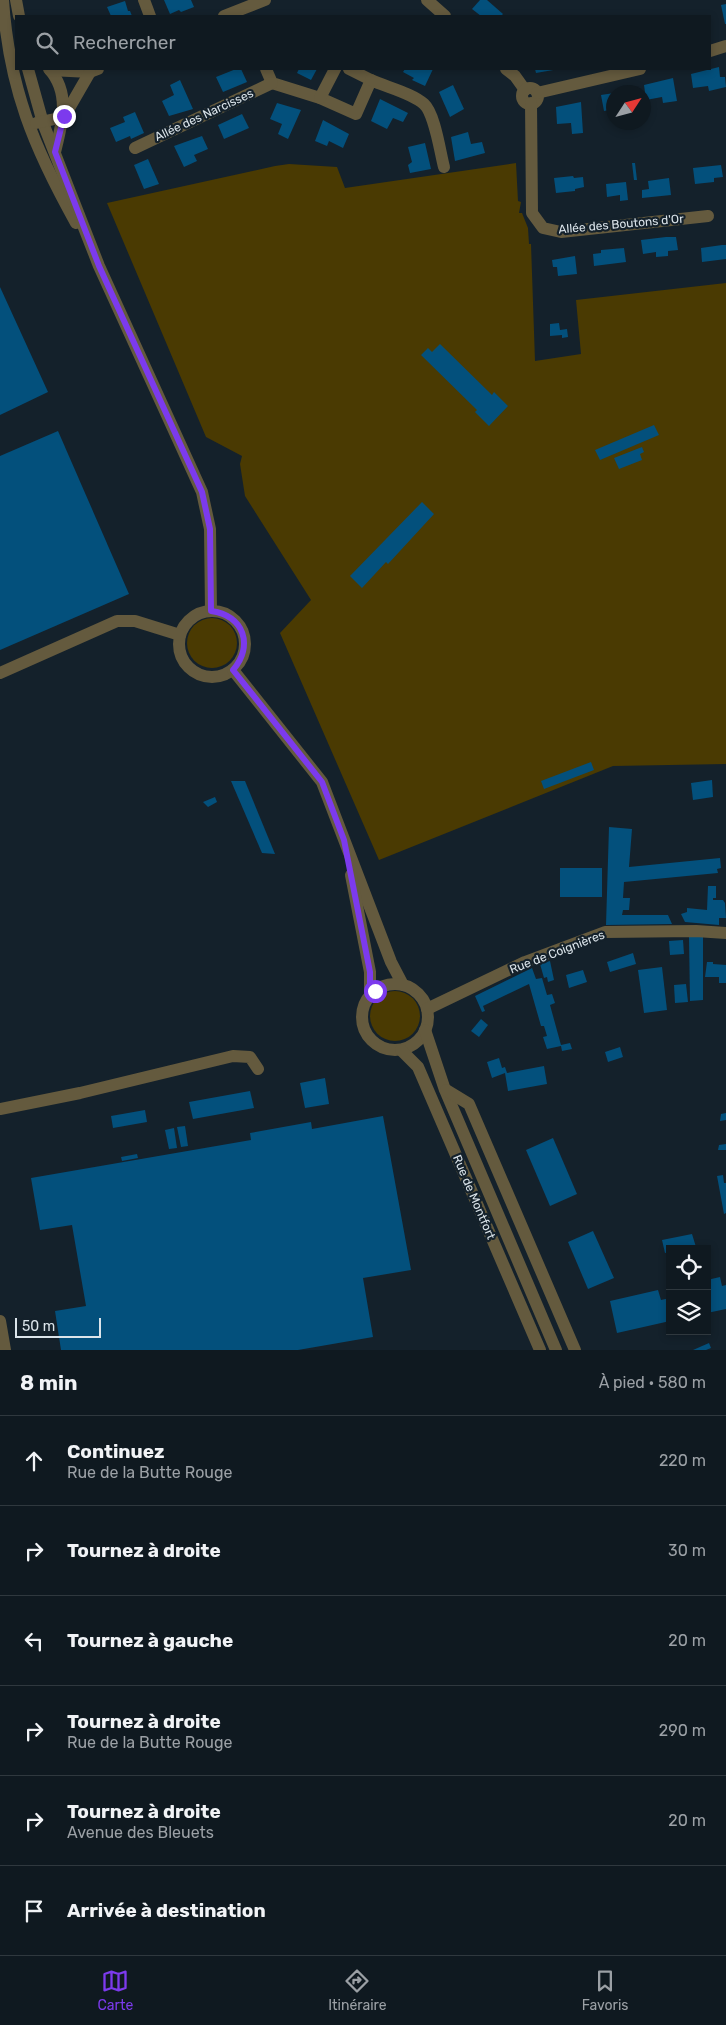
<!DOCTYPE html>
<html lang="fr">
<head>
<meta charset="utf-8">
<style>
	body { margin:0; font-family:Rubik,sans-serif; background:#1d262d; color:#f1f3f6 }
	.controls { position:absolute; right:15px; bottom:15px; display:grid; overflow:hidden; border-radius:0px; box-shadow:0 2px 8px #0003 }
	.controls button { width:45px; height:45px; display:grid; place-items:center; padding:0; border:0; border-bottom:1px solid #2f383e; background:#0f1920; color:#f1f3f6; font:25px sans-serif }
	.compass { position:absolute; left:606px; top:85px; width:45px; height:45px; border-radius:50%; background:#0f1920; box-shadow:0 2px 8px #0003; rotate:54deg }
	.scale { position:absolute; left:15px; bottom:12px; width:86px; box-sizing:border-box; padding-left:5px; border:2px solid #dbe4ea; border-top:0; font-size:14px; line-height:18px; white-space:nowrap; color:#dbe4ea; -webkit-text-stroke:4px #14212b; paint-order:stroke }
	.stop { position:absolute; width:15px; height:15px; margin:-11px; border:4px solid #7c3aed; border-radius:50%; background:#fff }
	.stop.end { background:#7c3aed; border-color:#fff; box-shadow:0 1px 5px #0008 }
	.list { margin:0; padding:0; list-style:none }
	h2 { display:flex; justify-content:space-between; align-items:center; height:65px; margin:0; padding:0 20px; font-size:21px }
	h2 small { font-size:16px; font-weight:400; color:#9ba0a5 }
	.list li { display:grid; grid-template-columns:32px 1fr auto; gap:15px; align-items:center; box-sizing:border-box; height:90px; padding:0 20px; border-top:1px solid #2f383e }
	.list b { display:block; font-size:19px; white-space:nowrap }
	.list p { margin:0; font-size:16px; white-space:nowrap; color:#9ba0a5 }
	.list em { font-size:16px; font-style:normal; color:#9ba0a5 }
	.icon { flex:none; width:28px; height:28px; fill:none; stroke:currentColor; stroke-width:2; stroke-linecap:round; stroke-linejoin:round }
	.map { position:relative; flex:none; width:726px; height:1350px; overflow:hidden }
	.search { position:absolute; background:#0f1920; box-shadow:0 2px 8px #0003; left:15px; right:15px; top:15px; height:55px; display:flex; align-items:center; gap:12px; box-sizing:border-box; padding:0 18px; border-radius:0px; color:#9ba0a5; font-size:19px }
	.sheet { height:605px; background:#0f1920 }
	nav { display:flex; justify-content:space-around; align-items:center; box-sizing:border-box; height:70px; border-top:1px solid #2f383e; background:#0f1920; font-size:14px; color:#9ba0a5 }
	nav a { display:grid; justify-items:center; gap:2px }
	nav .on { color:#7c3aed }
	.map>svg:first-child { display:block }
	.green { fill:#4a3a02 }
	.building { fill:#03507c }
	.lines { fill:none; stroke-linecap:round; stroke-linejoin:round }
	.minor { stroke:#645a3e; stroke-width:12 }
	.route { stroke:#7c3aed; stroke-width:6 }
	.labels { text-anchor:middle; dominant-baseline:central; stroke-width:4.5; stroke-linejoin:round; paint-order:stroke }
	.street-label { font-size:12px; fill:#dbe4ea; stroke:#14212b }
</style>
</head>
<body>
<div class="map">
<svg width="726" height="1350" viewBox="0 0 726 1350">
	<rect width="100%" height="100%" fill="#14212b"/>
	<g class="green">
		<path d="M516,163L518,201L521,202L519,213H522L528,228L529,244H531L535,361L581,354L576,300L726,283V764L613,766L379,860L280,633L311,600L245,496L240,464L242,456L206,437L107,203L275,166L289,164L337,167L345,188Z"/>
		<circle cx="212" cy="643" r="25"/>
		<circle cx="395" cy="1016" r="25"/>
	</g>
	<g class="building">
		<path d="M164,0H191L194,7L181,12L179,10L170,14Z"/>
		<path d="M480,0H487L503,14L501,16H481L472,9Z"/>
		<path d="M125,1L128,11H130L132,16H111L107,7Z"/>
		<path d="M726,4V24H725L721,5Z"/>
		<path d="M719,67L720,77H725L726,87L709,91L708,86L693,88L691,74Z"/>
		<path d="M236,69H241L247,82L223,92L216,77Z"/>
		<path d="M299,69H317L311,80L297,73Z"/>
		<path d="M405,69H433L425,86L412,80L414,78L403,72Z"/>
		<path d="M535,69H559L536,73Z"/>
		<path d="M673,78L677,101L663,103L662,97L646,100L644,85Z"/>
		<path d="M180,80L193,109L169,116L162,101L174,95L170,85Z"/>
		<path d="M453,85L464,109L450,117L439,92Z"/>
		<path d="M614,93V109L604,111L601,95Z"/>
		<path d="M380,99L408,113L403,122L393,118L387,129L371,121Z"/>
		<path d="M581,102L583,133L572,134L571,123L557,124L556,107Z"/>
		<path d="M277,103L301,110L288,139L278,134L282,124L270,119Z"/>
		<path d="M135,112L144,133L131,139L130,136L116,142L110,128L125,122L123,117Z"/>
		<path d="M242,114L249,128L224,139L218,125Z"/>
		<path d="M323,120L349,134L343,148L329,141L327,146L315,141Z"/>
		<path d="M468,132L471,144L482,142L485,153L455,161L451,137Z"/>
		<path d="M202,136L208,149L194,155L197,161L184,167L174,146Z"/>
		<path d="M425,143L431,169L410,173L408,165L412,162L408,147Z"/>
		<path d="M148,159L159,184L144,189L134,165Z"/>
		<path d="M632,163H635L637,180H634Z"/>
		<path d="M721,165L723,177L714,178V182L695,184L693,168Z"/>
		<path d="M573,176L574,178L583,177L584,187L575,189V191L556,193L554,178Z"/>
		<path d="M669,178L671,195L642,198V190L649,189L648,181Z"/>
		<path d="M626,182L628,200L620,201V195L607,197L606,184Z"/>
		<path d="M666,237H676L678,250L668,251V256L656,257V252L643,254L641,240Z"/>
		<path d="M722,245H726V259L702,262L701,248Z"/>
		<path d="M624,248L626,262L594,266L593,254L601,253V250Z"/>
		<path d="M575,256L577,274L558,276L557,267H553L552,260Z"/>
		<path d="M0,287L48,392L0,415Z"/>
		<path d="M559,323L560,330L567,329L568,337L562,338V335L550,336V324Z"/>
		<path d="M440,344L492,395L494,392L508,406L489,426L475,412L477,410L421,355L428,348L432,352Z"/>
		<path d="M654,425L659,435L600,460L595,450Z"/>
		<path d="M58,431L129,594L0,650V456Z"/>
		<path d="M642,447L644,452L640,454L642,460L619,469L614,458Z"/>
		<path d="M422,502L434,514L388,564L386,562L362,588L350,576Z"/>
		<path d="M591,762L594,770L544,789L541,781Z"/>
		<path d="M712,780L713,797L693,800L691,783Z"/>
		<path d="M231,781H245L275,854L262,853Z"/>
		<path d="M215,797L217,802L208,807L203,802Z"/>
		<path d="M609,827L632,829L629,867L720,858L721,868L717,869L718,873L624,882L623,898H630L629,910H623L622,915H668L672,924L606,925Z"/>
		<rect x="560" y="868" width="42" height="29"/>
		<path d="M708,886H716V898H713V900H723L725,903L726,918H719V925L685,922L681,914L687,912V908L707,910Z"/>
		<path d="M689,937H703V1000L690,1001Z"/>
		<path d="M683,940L684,954L670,955L669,941Z"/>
		<path d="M633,953L636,964L610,972L607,962Z"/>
		<path d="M550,961L554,980L548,982L547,977L544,978L540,964Z"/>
		<path d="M707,962H713V964L726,965V983H719V977H705Z"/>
		<path d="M662,967L667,1010L644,1013L638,970Z"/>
		<path d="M532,968L536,979L542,978L547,995L552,994L555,1003L550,1005L561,1045L570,1043L572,1049L562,1051L561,1046L547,1049L543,1037L547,1036L544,1026H541L529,984L483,1006L485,1011L482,1012L475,996Z"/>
		<path d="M583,970L587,982L569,988L566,975Z"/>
		<path d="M686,984L688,1002L675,1003L674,985Z"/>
		<path d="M481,1019L488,1025L479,1037L471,1031Z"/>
		<path d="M620,1047L623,1057L608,1062L605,1052Z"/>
		<path d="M499,1058L502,1068L505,1067L507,1073L544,1066L547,1084L508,1091L505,1073L492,1078L487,1062Z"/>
		<path d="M325,1078L329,1104L305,1108L300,1083Z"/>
		<path d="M250,1091L254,1108L193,1119L189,1102Z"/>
		<path d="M145,1110L147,1122L113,1128L111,1116Z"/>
		<path d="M726,1113V1120L720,1121L721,1114Z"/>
		<path d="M383,1116L411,1270L363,1278L373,1337L298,1350H61L55,1311L86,1306L72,1225L40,1230L31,1178L251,1140L250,1133L311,1122L312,1129Z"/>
		<path d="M185,1126L188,1146L181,1147L177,1127Z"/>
		<path d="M174,1128L177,1148L169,1149L165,1130Z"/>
		<path d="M553,1138L577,1194L550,1206L526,1150Z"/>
		<path d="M726,1144V1150H718L719,1145Z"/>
		<path d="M137,1154L138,1158L122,1161L121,1157Z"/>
		<path d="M723,1175L724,1183H726V1213L724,1214L717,1176Z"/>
		<path d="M593,1231L614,1278L588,1289L568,1242Z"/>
		<path d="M692,1234L696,1247L670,1249V1252L665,1253L662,1240Z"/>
		<path d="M720,1277L722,1286L726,1285V1309L707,1313V1280Z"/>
		<path d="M658,1290L661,1300L670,1298V1321L617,1333L610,1301Z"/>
		<path d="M709,1343L711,1348L706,1350H693Z"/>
	</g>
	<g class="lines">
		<g class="minor">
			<path d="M3,0C9,88 34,148 76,223"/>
			<path d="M16,0L19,16"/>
			<path d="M144,0L150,16"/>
			<path d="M427,0L445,16"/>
			<path d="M224,16L265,0"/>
			<path d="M710,51L726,46"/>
			<path d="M28,69L43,123L99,266L202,492L210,529L211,611"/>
			<path d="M49,69C71,93 62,124 55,152"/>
			<path d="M266,69L272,83L320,98L356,114L371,80L349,69"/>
			<path d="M506,69L515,76L525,90"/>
			<path d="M50,70L90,72L98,69"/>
			<path d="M371,80C386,87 412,93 424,104C435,114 440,152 444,167"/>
			<circle cx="530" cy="96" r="8"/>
			<path d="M537,93L640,69"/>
			<path d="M320,98L335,69"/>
			<path d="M531,103L532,213L543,228L561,232L708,216"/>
			<path d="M36,123L64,117L90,72"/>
			<path d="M135,148L272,83"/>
			<circle cx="212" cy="644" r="33"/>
			<path d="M233,670L322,782L391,962L403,985"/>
			<path d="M0,673L117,621H135L180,635"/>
			<path d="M351,875L370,972V996"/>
			<circle cx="395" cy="1017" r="33"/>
			<path d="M427,1009L525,962L605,932L696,931L726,933"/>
			<path d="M425,1030L445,1090L556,1350"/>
			<path d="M401,1050L418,1067L540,1350"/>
			<path d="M446,1090L469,1104L575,1350"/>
			<path d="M0,1109L80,1093L233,1056L250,1057L258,1069"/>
			<path d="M0,1321L5,1350"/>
		</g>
	</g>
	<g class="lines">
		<path class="route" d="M64,116L55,152L99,266L202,492L210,529L211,611C244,615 254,646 233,670L322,782L344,840L370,972V996L375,991"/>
	</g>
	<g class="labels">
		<g class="street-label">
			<text transform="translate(204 115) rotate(-25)">Allée des Narcisses</text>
			<text transform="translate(621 224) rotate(-5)">Allée des Boutons d'Or</text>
			<text transform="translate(557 952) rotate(-21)">Rue de Coignières</text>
			<text transform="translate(474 1197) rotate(67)">Rue de Montfort</text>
		</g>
	</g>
</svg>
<div class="controls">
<button><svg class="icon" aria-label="locate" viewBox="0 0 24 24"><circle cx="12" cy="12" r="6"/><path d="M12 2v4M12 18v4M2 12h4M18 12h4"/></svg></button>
<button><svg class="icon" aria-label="layers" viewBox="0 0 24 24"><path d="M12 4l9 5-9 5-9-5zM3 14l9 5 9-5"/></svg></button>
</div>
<svg class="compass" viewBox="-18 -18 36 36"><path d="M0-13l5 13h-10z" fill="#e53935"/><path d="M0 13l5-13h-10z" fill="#9ba0a5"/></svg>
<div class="scale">50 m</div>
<div class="stop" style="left:375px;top:991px"></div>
<div class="stop end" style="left:64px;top:116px"></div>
<div class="search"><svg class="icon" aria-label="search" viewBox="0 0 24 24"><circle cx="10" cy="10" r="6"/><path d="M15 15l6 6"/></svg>Rechercher</div>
</div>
<section class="sheet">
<h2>8 min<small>À pied · 580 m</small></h2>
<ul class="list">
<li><svg class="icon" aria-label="ahead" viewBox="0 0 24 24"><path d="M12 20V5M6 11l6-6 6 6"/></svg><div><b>Continuez</b><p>Rue de la Butte Rouge</p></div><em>220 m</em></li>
<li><svg class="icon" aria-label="right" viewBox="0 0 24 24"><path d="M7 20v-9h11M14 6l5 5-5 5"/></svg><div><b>Tournez à droite</b></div><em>30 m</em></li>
<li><svg class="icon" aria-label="left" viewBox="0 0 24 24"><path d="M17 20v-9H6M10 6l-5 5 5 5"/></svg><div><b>Tournez à gauche</b></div><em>20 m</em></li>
<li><svg class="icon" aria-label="right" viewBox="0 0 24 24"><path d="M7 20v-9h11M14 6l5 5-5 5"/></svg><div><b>Tournez à droite</b><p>Rue de la Butte Rouge</p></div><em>290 m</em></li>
<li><svg class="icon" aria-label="right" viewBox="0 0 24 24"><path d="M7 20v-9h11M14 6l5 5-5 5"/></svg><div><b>Tournez à droite</b><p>Avenue des Bleuets</p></div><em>20 m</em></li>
<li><svg class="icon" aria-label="arrive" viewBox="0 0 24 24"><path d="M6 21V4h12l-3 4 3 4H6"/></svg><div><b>Arrivée à destination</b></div></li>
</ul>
</section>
<nav>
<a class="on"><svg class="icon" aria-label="map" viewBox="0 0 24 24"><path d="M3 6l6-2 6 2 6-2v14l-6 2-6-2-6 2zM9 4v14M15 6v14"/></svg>Carte</a>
<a><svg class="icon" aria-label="directions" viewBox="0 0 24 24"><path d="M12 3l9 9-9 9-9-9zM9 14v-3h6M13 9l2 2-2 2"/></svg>Itinéraire</a>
<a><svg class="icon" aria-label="saved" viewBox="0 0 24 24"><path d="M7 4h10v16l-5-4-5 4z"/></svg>Favoris</a>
</nav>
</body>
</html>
